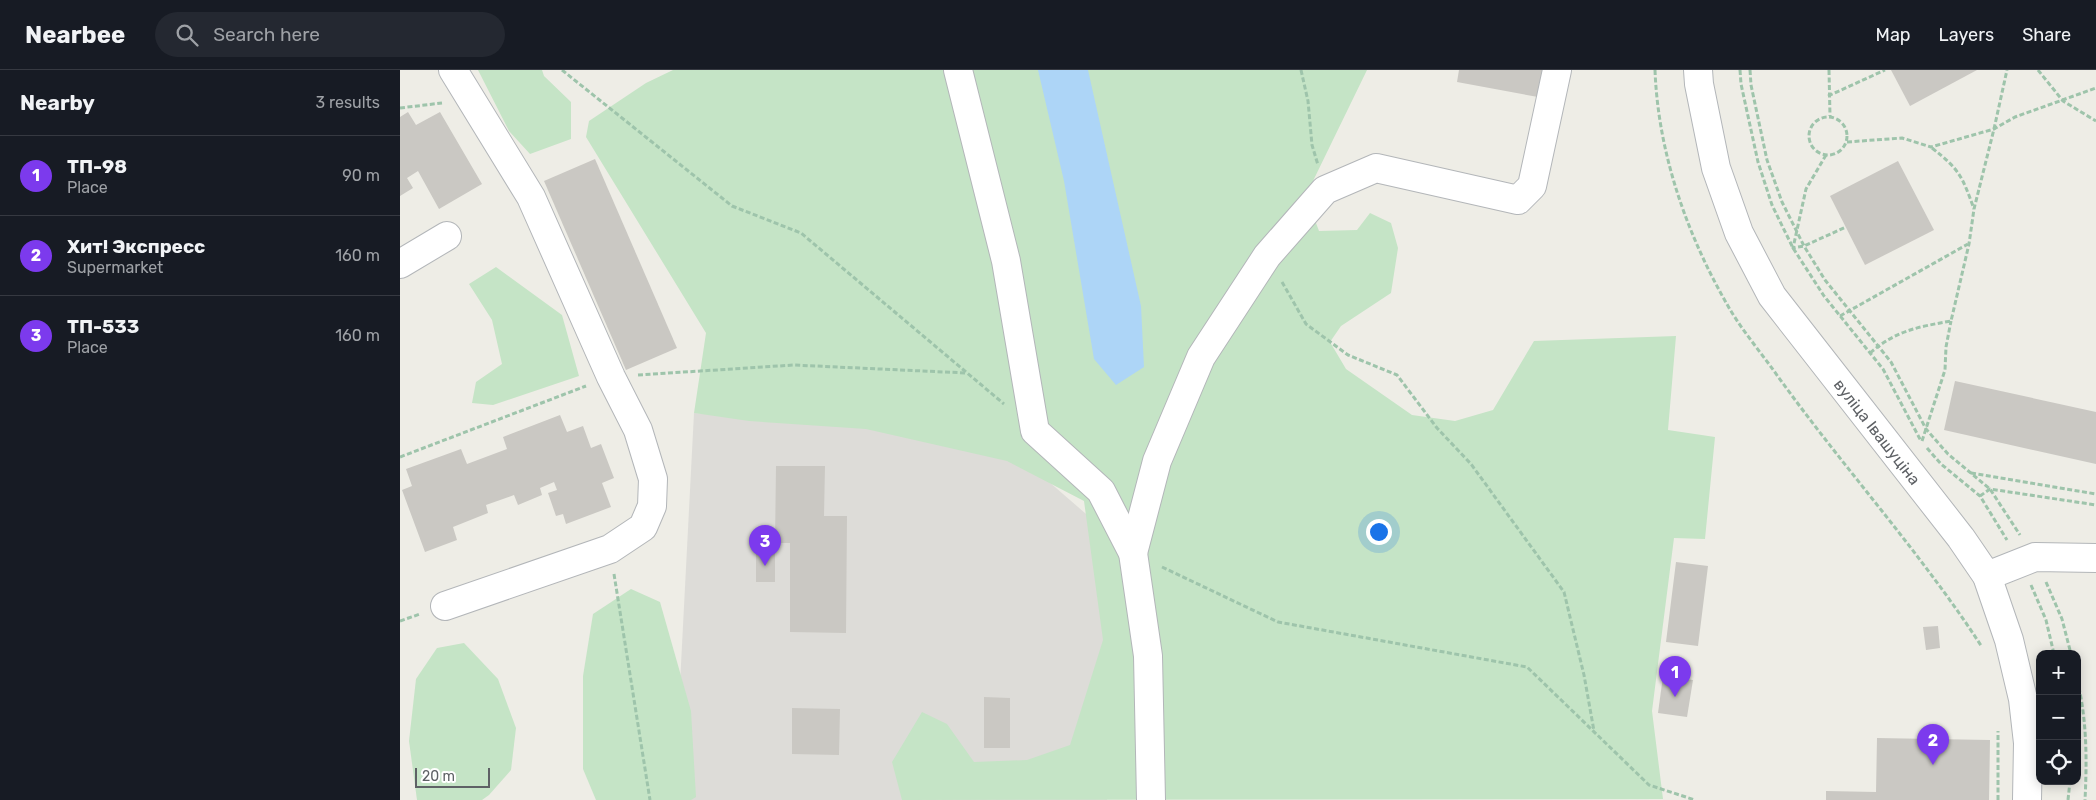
<!DOCTYPE html>
<html lang="en">
<head>
<meta charset="utf-8">
<style>
	body { margin:0; font-family:Rubik,sans-serif; background:#242831; color:#f1f3f6 }
	.controls { position:absolute; right:15px; bottom:15px; display:grid; overflow:hidden; border-radius:10px; box-shadow:0 2px 12px #0003 }
	.controls button { width:45px; height:45px; display:grid; place-items:center; padding:0; border:0; border-bottom:1px solid #363941; background:#171b24; color:#f1f3f6; font:25px sans-serif }
	.scale { position:absolute; left:15px; bottom:12px; width:75px; box-sizing:border-box; padding-left:5px; border:2px solid #5e6165; border-top:0; font-size:14px; line-height:18px; white-space:nowrap; color:#5e6165; -webkit-text-stroke:4px #fff; paint-order:stroke }
	.you { position:absolute; left:978px; top:461px; width:18px; height:18px; margin:-12px; border:4px solid #fff; border-radius:50%; background:#1a73e8; box-shadow:0 0 0 8px #1a73e833 }
	.badge { display:grid; place-items:center; width:32px; height:32px; border-radius:50%; background:#7c3aed; color:#fff; font-size:16px; font-weight:700 }
	.pin { position:absolute; translate:-50% -41px; filter:drop-shadow(0 1px 2px #0008) }
	.pin::after { content:''; position:absolute; top:26px; width:18px; height:15px; background:inherit; clip-path:polygon(0 0,100% 0,50% 100%) }
	.list { margin:0; padding:0; list-style:none }
	h2 { display:flex; justify-content:space-between; align-items:center; height:65px; margin:0; padding:0 20px; font-size:21px }
	h2 small { font-size:16px; font-weight:400; color:#9ea1a6 }
	.list li { display:grid; grid-template-columns:32px 1fr auto; gap:15px; align-items:center; box-sizing:border-box; height:80px; padding:0 20px; border-top:1px solid #363941 }
	.list b { display:block; font-size:19px; white-space:nowrap }
	.list p { margin:0; font-size:16px; white-space:nowrap; color:#9ea1a6 }
	.list em { font-size:16px; font-style:normal; color:#9ea1a6 }
	.icon { flex:none; width:28px; height:28px; fill:none; stroke:currentColor; stroke-width:2; stroke-linecap:round; stroke-linejoin:round }
	.map { position:relative; flex:none; width:1696px; height:730px; overflow:hidden }
	header { display:flex; align-items:center; gap:30px; box-sizing:border-box; height:70px; padding:0 25px; background:#171b24; border-bottom:1px solid #363941 }
	header strong { font-size:24px }
	nav { display:flex; gap:28px; margin-inline-start:auto; font-size:18px }
	.search { width:350px; height:45px; background:#242831; display:flex; align-items:center; gap:12px; box-sizing:border-box; padding:0 18px; border-radius:28px; color:#9ea1a6; font-size:19px }
	main { display:flex }
	aside { flex:1; background:#171b24 }
	.map>svg:first-child { display:block }
	.industrial { fill:#dddcd8 }
	.green { fill:#c5e4c6 }
	.water { fill:#add5f7 }
	.building { fill:#cac8c3 }
	.lines { fill:none; stroke-linecap:round; stroke-linejoin:round }
	.minor-casing { stroke:#b3b6b9; stroke-width:30 }
	.path { stroke:#9ec4ab; stroke-width:3; stroke-dasharray:5 2.5; stroke-linecap:butt }
	.minor { stroke:#fff; stroke-width:28 }
	.labels { text-anchor:middle; dominant-baseline:central; stroke-width:4; stroke-linejoin:round; paint-order:stroke }
	.street-label { font-size:16px; fill:#5e6165; stroke:#fff }
</style>
</head>
<body>
<header>
<strong>Nearbee</strong>
<div class="search"><svg class="icon" aria-label="search" viewBox="0 0 24 24"><circle cx="10" cy="10" r="6"/><path d="M15 15l6 6"/></svg>Search here</div>
<nav><a>Map</a><a>Layers</a><a>Share</a></nav>
</header>
<main>
<aside>
<h2>Nearby<small>3 results</small></h2>
<ul class="list">
<li><span class="badge">1</span><div><b>ТП-98</b><p>Place</p></div><em>90 m</em></li>
<li><span class="badge">2</span><div><b>Хит! Экспресс</b><p>Supermarket</p></div><em>160 m</em></li>
<li><span class="badge">3</span><div><b>ТП-533</b><p>Place</p></div><em>160 m</em></li>
</ul>
</aside>
<div class="map">
<svg width="1696" height="730" viewBox="0 0 1696 730">
	<rect width="100%" height="100%" fill="#eeede6"/>
	<path class="industrial" d="M294,343L596,366L693,450L722,548L707,730H274Z"/>
	<g class="green">
		<path d="M78,0H142L144,6L171,32V69L130,84L109,61Z"/>
		<path d="M273,0H967L913,111L910,137L919,161L957,160L970,143L991,153L998,178L991,223L941,256L930,272L946,299L1012,345L1055,351L1093,340L1134,271L1276,266L1268,360L1315,367L1305,469L1274,468L1252,641L1263,729L502,730L492,692L522,642L547,654L574,692L627,690L670,675L703,570L684,431L607,391L466,359L349,351L294,343L306,263L186,67L189,51L246,13Z"/>
		<path d="M96,197L162,245L179,306L93,335L72,333L76,312L102,294L92,250L69,214Z"/>
		<path d="M231,519L260,532L291,641L296,727L291,730H196L183,699V606L193,544Z"/>
		<path d="M64,573L98,609L116,658L111,700L89,725L82,730H17L9,671L16,609L37,578Z"/>
	</g>
	<path class="water" d="M638,0H688L741,236L744,297L716,315L694,289L664,111Z"/>
	<g class="building">
		<path d="M1059,0H1143L1138,27L1057,12Z"/>
		<path d="M1491,0H1577L1510,36Z"/>
		<path d="M8,42L16,55L40,42L82,114L39,139L18,101L7,108L13,118L0,126V47Z"/>
		<path d="M195,89L277,278L226,300L144,111Z"/>
		<path d="M1498,91L1534,160L1465,195L1430,126Z"/>
		<path d="M1555,311L1696,342V394L1544,360Z"/>
		<path d="M160,345L167,362L183,356L191,378L201,374L214,408L202,413L211,437L166,454L163,444L156,446L148,423L157,420L154,412L140,418L142,425L118,435L114,425L86,435L88,443L53,457L57,470L25,482L2,420L12,416L6,399L61,379L67,394L107,379L103,367Z"/>
		<path d="M376,396H425L424,446H447L446,563L390,562V473H375Z"/>
		<rect x="356" y="479" width="19" height="33"/>
		<path d="M1276,492L1308,496L1298,576L1266,572Z"/>
		<path d="M1538,556L1540,578L1526,580L1523,557Z"/>
		<path d="M1263,606L1293,610L1287,647L1258,643Z"/>
		<path d="M584,627L610,628V678H584Z"/>
		<path d="M392,638L440,639L439,685L392,684Z"/>
		<path d="M1477,668L1590,670L1589,730H1426V721L1476,722Z"/>
	</g>
	<g class="lines">
		<g class="minor-casing">
			<g id="minor">
				<path d="M558,0L606,191L635,361L701,421L733,483L748,586L751,730"/>
				<path d="M1298,0L1299,14L1316,98L1339,163L1372,226L1561,468L1587,506L1609,570L1623,629L1628,673L1627,730"/>
				<path d="M0,194L47,166"/>
				<path d="M733,483L757,391L801,287L867,186L925,120L976,98L1118,130L1132,116L1157,0"/>
				<path d="M1587,506L1635,487L1696,488"/>
				<path d="M45,536L210,479L243,457L252,436L253,409L238,360L211,307L131,127L53,0"/>
			</g>
		</g>
		<g class="path">
			<path d="M162,0L332,136L401,163L604,334"/>
			<path d="M901,0L908,31L912,75L918,95"/>
			<path d="M1255,0C1258,83 1287,165 1328,236C1341,259 1359,280 1374,301C1441,395 1519,480 1582,577"/>
			<path d="M1340,0L1341,14L1358,92L1372,135L1393,178L1424,226L1483,299L1521,371"/>
			<path d="M1350,0L1351,15L1367,90L1382,132L1404,176L1425,210L1491,292L1526,359L1548,384L1590,419L1620,465"/>
			<path d="M1429,0L1430,46"/>
			<path d="M1638,0L1663,31L1696,51"/>
			<path d="M1428,26L1485,0"/>
			<path d="M0,38L42,33"/>
			<circle cx="1428" cy="66" r="19"/>
			<path d="M1447,72L1502,68L1531,77L1594,59L1615,47L1696,18"/>
			<path d="M1532,78C1560,100 1562,106 1574,139"/>
			<path d="M1426,85L1406,119L1393,178L1404,176L1446,157"/>
			<path d="M882,212L906,254L948,285L997,305L1037,358L1071,394L1164,522L1184,605L1194,661"/>
			<path d="M1440,246L1568,174"/>
			<path d="M1470,283C1497,260 1518,257 1551,251L1569,174L1574,139L1594,59L1607,0"/>
			<path d="M238,305L394,295L566,303"/>
			<path d="M1522,371L1545,300L1546,277L1551,251"/>
			<path d="M1527,378L1541,394L1580,426L1607,470"/>
			<path d="M0,387L186,316"/>
			<path d="M1571,403L1696,424"/>
			<path d="M1580,426L1590,419L1696,435"/>
			<path d="M762,497L878,552L1127,597L1249,715L1295,730"/>
			<path d="M214,504L250,730"/>
			<path d="M1646,512L1662,549L1671,584"/>
			<path d="M1631,515L1646,550L1654,584"/>
			<path d="M0,551L20,544"/>
			<path d="M1677,610C1687,648 1687,690 1685,730"/>
			<path d="M1598,730V661"/>
			<path d="M1668,730L1670,711"/>
		</g>
		<use href="#minor" class="minor"/>
	</g>
	<g class="labels">
		<g class="street-label">
			<text transform="translate(1477 362) rotate(52)">вуліца Івашуціна</text>
		</g>
	</g>
</svg>
<div class="controls">
<button>+</button>
<button>−</button>
<button><svg class="icon" aria-label="locate" viewBox="0 0 24 24"><circle cx="12" cy="12" r="6"/><path d="M12 2v4M12 18v4M2 12h4M18 12h4"/></svg></button>
</div>
<div class="scale">20 m</div>
<div class="you"></div>
<div class="pin badge" style="left:1275px;top:627px">1</div>
<div class="pin badge" style="left:1533px;top:695px">2</div>
<div class="pin badge" style="left:365px;top:496px">3</div>
</div>
</main>
</body>
</html>
